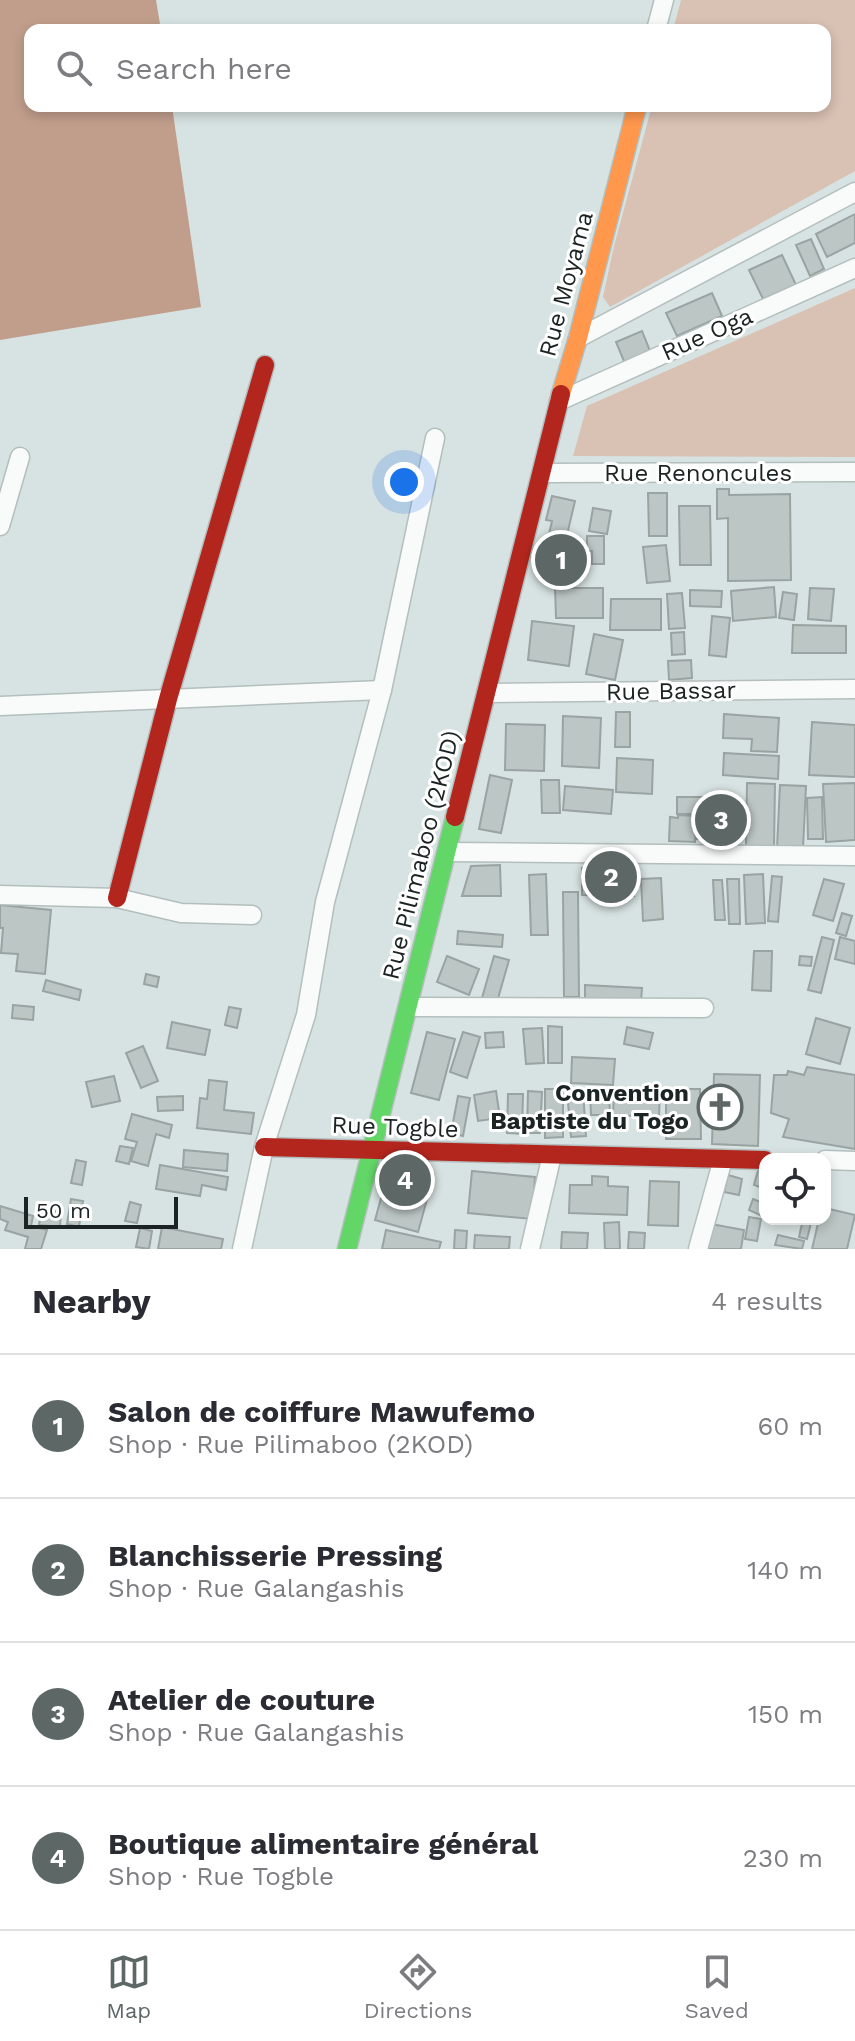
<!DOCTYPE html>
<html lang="en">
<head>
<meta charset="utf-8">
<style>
	body { margin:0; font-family:"Work Sans",sans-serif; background:#f2f2f3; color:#2b2b33 }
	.controls { position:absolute; right:24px; bottom:24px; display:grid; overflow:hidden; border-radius:16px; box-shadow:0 4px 12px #0003 }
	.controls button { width:72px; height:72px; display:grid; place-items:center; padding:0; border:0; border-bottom:2px solid #e1e1e2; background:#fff; color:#2b2b33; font:40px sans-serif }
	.scale { position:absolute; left:24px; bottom:20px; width:154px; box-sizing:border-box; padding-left:8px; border:4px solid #1b2423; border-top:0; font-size:22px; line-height:28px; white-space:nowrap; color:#1b2423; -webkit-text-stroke:6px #fff; paint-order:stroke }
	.you { position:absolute; left:404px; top:482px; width:28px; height:28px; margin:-20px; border:6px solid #fff; border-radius:50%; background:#1a73e8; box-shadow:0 0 0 12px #1a73e833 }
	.badge { display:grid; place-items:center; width:52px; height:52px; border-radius:50%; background:#5d6766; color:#fff; font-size:26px; font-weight:700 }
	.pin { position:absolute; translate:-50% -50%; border:4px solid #fff; box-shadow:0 2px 8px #0006 }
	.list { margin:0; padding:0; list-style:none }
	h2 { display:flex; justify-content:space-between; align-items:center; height:104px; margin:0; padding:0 32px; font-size:34px }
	h2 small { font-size:26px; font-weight:400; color:#7c7c81 }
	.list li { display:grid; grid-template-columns:52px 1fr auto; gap:24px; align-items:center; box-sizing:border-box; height:144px; padding:0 32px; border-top:2px solid #e1e1e2 }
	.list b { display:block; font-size:30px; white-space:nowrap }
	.list p { margin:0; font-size:26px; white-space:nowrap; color:#7c7c81 }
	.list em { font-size:26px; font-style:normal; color:#7c7c81 }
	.icon { flex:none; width:44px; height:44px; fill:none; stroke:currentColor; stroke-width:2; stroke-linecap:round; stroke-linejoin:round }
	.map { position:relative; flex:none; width:855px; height:1249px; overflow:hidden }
	.search { position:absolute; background:#fff; box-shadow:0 4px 12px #0003; left:24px; right:24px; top:24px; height:88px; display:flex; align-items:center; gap:20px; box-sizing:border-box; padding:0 28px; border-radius:16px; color:#7c7c81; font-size:30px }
	.sheet { height:680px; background:#fff }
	nav { display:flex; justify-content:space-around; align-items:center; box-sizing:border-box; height:112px; border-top:2px solid #e1e1e2; background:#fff; font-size:22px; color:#7c7c81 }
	nav a { display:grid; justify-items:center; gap:4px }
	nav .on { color:#5d6766 }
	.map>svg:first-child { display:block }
	.green { fill:#d9c1b3 }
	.water { fill:#c19e8c }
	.building { fill:#bcc6c5; stroke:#99a3a2; stroke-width:2 }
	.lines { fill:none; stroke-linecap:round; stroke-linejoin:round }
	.street-casing { stroke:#b3bebd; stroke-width:21 }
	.fast-casing { stroke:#b3bebd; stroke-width:21 }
	.slow-casing { stroke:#b3bebd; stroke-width:21 }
	.jam-casing { stroke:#b3bebd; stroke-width:21 }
	.street { stroke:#f9fbfb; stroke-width:18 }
	.fast { stroke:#63d668; stroke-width:18 }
	.slow { stroke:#ff974d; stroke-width:18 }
	.jam { stroke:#b3261e; stroke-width:18 }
	.labels { text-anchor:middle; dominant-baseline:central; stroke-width:6; stroke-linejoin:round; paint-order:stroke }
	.street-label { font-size:24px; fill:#1b2423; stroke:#fff }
	.poi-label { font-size:24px; font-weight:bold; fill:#1b2423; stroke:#fff; text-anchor:end }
</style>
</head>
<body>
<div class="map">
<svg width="855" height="1249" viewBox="0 0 855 1249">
	<rect width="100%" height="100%" fill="#d7e3e2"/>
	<g class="green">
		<path d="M681,0H855V171L610,307L603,297L614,246L652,106H825V30H673Z"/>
		<path d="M855,288V457L573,456L587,406Z"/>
	</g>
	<path class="water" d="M0,0H156L161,30H30V106H172L201,307L0,340Z"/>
	<g class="building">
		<path d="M855,214V243L827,257L816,234Z"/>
		<path d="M811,239L824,269L810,276L796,245Z"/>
		<path d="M782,255L796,285L763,299L749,270Z"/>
		<path d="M712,293L722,316L677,336L666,313Z"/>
		<path d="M642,331L652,356L626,366L616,342Z"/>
		<path d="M717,489H729V495L790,494L791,580L728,581V518L717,519Z"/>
		<path d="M648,493H667V536H649Z"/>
		<path d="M552,496L575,501L557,577L540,573L552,521L546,520Z"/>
		<path d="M679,506H710L711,565H680Z"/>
		<path d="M593,508L611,511L607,534L589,531Z"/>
		<path d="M587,536H604V564H592V551H587Z"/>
		<path d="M666,545L670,581L647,583L643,547Z"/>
		<path d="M774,587L776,617L733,621L731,591Z"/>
		<path d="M555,588H603V618H556Z"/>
		<path d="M810,588L834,589L831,621L808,619Z"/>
		<path d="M690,590L722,591L721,607L690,606Z"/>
		<path d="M783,592L797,594L794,620L779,618Z"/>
		<path d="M682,593L685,628L669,629L667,594Z"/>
		<path d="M611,599H661V630H610Z"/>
		<path d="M712,616L730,618L726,657L709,655Z"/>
		<path d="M532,621L574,626L569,666L528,660Z"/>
		<path d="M793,625L846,626V653H792Z"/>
		<path d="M684,632L685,654L672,655L671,633Z"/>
		<path d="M594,634L623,640L615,680L586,674Z"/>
		<path d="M691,660L692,678L669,680L668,661Z"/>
		<path d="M616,712H630V747H615Z"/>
		<path d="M724,714L779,718L777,752L751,751L752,739L723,738Z"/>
		<path d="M563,716L601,718L599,768L562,766Z"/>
		<path d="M812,722L855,725V777L809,775Z"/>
		<path d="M506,724L545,725L544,771L505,770Z"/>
		<path d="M724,753L779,756L778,779L723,775Z"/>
		<path d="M617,758L653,760L652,794L616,792Z"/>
		<path d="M490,775L512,780L501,833L479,829Z"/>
		<path d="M541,780H559L560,813H542Z"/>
		<path d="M747,783L775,784L774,847H746Z"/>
		<path d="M855,783V840L826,842L823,784Z"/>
		<path d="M780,785L806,786L803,849L777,848Z"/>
		<path d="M565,786L613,790L611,814L563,810Z"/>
		<rect x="677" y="797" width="33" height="17"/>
		<path d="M822,797L823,839H808L807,798Z"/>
		<path d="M678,815L697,816L695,842L669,841L670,817L678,818Z"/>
		<path d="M698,815L716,816L715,840L697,839Z"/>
		<path d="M718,818H728L727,838H717Z"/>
		<path d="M500,865L501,896H462L471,866Z"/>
		<path d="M582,868L634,869V896L582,895Z"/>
		<path d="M546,874L548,935H531L529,875Z"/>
		<path d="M763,874L765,923L746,924L744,875Z"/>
		<path d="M772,876L782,877L778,922L768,921Z"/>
		<path d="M661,878L663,919L643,921L641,879Z"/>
		<path d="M727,879H739L740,924H729Z"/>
		<path d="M824,879L844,884L833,921L813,915Z"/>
		<path d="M713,880H722L725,920H715Z"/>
		<path d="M563,892H578L579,997H564Z"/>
		<path d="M0,905L51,910L45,974L16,971L18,954L1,953L3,928H0Z"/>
		<path d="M842,913L852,916L846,936L836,933Z"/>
		<path d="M458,931L503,935L502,947L457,944Z"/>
		<path d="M822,937L834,940L821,993L808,990Z"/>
		<path d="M840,937L855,941V964L835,959Z"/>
		<path d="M754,951H772L771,991L752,990Z"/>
		<path d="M447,956L479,969L469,995L437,982Z"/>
		<path d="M494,956L509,960L497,1002L482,998Z"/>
		<path d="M800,956L812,957L811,966L799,965Z"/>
		<path d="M146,974L159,977L157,987L144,984Z"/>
		<path d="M46,980L81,990L79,1000L43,991Z"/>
		<path d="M585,985L642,988L641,1002L585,1000Z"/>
		<path d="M13,1005L34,1007L33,1020L12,1018Z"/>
		<path d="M229,1007L241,1009L237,1028L225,1025Z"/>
		<path d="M816,1018L850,1028L840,1064L806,1054Z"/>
		<path d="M172,1022L210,1030L205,1055L167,1048Z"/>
		<path d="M548,1026L562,1027V1063H548Z"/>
		<path d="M627,1027L653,1033L649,1049L624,1044Z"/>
		<path d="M542,1028L544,1063L526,1064L523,1029Z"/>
		<path d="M427,1032L455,1039L439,1100L411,1093Z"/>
		<path d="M463,1032L480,1037L467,1078L450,1072Z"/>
		<path d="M503,1032L504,1047L486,1048L485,1033Z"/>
		<path d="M143,1046L158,1081L141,1088L126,1053Z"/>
		<path d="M572,1057L615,1059L613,1085L571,1083Z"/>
		<path d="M807,1067L855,1075V1149L783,1137L789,1119L771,1113L774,1075H787L788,1071L804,1075Z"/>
		<path d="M714,1074L760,1075L758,1146L712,1144Z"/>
		<path d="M114,1076L120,1101L92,1107L86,1082Z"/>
		<path d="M209,1080L227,1082L224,1110L254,1113L251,1134L197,1128L200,1098L207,1099Z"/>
		<path d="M545,1089H563V1137L545,1138Z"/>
		<path d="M666,1089H700L701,1139H666Z"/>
		<path d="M583,1090L586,1136L571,1137L567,1091Z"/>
		<path d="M496,1091L500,1118L478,1121L474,1095Z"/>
		<path d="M528,1091L542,1092L540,1133H527Z"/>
		<path d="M590,1091H609L610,1115H591Z"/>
		<path d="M614,1091L660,1093L659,1117L613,1115Z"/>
		<path d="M508,1094H523L522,1134L507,1133Z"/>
		<path d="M183,1096V1110L158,1111L157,1097Z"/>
		<path d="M458,1096L470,1098L463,1136L451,1133Z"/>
		<path d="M132,1114L172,1125L169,1138L156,1134L148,1166L131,1161L137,1142L125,1139Z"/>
		<path d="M120,1146L133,1148L129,1164L116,1161Z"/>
		<path d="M184,1150L228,1154L227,1171L183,1167Z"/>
		<path d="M76,1160L86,1162L82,1185L71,1183Z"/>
		<path d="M391,1162L434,1174L418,1232L375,1220Z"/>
		<path d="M160,1165L228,1177L226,1190L202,1185L200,1196L156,1189Z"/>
		<path d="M759,1167L765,1168V1189L754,1185Z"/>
		<path d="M472,1171L535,1177L532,1219L468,1213Z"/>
		<path d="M728,1175L742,1179L739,1195L724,1192Z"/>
		<path d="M592,1176L608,1177V1186L628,1187L627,1215L569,1213L570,1185H592Z"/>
		<path d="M650,1181L679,1182L678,1226L648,1225Z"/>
		<path d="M71,1199L83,1201L79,1227L67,1224Z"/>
		<path d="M753,1199L765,1204L764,1217L749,1210Z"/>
		<path d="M130,1202L141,1205L137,1223L125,1221Z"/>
		<path d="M0,1206L33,1216L31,1226L47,1230L41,1249H25L28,1237L5,1230L8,1222L0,1219Z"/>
		<path d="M825,1208L855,1215L847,1249H812L819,1219H825Z"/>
		<path d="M41,1210L61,1212L60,1227L39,1225Z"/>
		<path d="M749,1217L761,1219L757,1241L745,1239Z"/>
		<path d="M803,1219H812L807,1239L799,1237Z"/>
		<path d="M619,1222L620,1249H605L604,1223Z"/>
		<path d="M711,1224L744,1230L741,1249H706Z"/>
		<path d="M162,1227L223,1239L221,1249H158Z"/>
		<path d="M140,1228L152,1231L149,1249L136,1247Z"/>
		<path d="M386,1230L441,1242L439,1249H382Z"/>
		<path d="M455,1230L467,1231L466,1249H454Z"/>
		<path d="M562,1232L588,1233L587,1249H561Z"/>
		<path d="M629,1232L645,1233L644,1249H628Z"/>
		<path d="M475,1235L510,1237L509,1249H474Z"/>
		<path d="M778,1235L804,1241L802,1249L775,1245Z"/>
	</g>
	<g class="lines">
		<g class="street-casing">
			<g id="street">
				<path d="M656,30L664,0"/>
				<path d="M578,338L855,192"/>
				<path d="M559,401L855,268"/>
				<path d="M542,473L855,472"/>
				<path d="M0,526L20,457"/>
				<path d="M487,693L855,689"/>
				<path d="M0,706L382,690"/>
				<path d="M447,852L855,856"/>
				<path d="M0,895L117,898L181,913L252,915"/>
				<path d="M408,1007L704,1008"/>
				<path d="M825,1160L855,1161"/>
				<path d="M242,1249L264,1147L306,1015L325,902L382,690L435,438"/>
				<path d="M530,1249L552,1155"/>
				<path d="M698,1249L723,1159"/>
			</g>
		</g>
		<g class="fast-casing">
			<path id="fast" d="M347,1249L455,817"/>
		</g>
		<g class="slow-casing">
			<path id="slow" d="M561,394L578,338L637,106"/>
		</g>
		<g class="jam-casing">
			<g id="jam">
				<path d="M455,817L561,394"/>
				<path d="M117,898L168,699L265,365"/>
				<path d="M264,1147L765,1160"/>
			</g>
		</g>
		<use href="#street" class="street"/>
		<use href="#fast" class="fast"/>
		<use href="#slow" class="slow"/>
		<use href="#jam" class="jam"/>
	</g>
	<defs>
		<g id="church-ring" transform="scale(2.3)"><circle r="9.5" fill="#fff" stroke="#5d6766" stroke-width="1.5"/><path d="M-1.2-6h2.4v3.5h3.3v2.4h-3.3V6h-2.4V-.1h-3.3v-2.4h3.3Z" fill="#5d6766"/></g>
	</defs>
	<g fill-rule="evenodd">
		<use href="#church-ring" x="720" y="1107"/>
	</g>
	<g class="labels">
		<g class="street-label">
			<text transform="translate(566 284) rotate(-75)">Rue Moyama</text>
			<text transform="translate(707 334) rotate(-24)">Rue Oga</text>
			<text x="698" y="473">Rue Renoncules</text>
			<text transform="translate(671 691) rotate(-1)">Rue Bassar</text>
			<text transform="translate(421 855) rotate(-76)">Rue Pilimaboo (2KOD)</text>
			<text transform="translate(395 1127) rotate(2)">Rue Togble</text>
		</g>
		<g class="poi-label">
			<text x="689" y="1093">Convention<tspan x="689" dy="28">Baptiste du Togo</tspan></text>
		</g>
	</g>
</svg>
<div class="controls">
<button><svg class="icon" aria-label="locate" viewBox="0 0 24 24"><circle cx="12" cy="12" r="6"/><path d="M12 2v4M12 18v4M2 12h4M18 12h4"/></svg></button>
</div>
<div class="scale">50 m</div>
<div class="you"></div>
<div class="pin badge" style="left:561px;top:560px">1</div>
<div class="pin badge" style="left:611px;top:877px">2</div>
<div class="pin badge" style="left:721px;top:820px">3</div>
<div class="pin badge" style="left:405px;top:1180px">4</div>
<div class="search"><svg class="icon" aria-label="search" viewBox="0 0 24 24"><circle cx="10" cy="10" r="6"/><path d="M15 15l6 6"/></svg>Search here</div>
</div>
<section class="sheet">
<h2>Nearby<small>4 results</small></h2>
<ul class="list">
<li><span class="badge">1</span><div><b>Salon de coiffure Mawufemo</b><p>Shop · Rue Pilimaboo (2KOD)</p></div><em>60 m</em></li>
<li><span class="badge">2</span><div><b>Blanchisserie Pressing</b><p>Shop · Rue Galangashis</p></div><em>140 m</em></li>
<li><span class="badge">3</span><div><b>Atelier de couture</b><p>Shop · Rue Galangashis</p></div><em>150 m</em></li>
<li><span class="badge">4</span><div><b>Boutique alimentaire général</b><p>Shop · Rue Togble</p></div><em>230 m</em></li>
</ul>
</section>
<nav>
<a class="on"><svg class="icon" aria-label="map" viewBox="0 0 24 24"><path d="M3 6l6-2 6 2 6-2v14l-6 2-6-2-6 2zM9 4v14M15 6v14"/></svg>Map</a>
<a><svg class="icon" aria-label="directions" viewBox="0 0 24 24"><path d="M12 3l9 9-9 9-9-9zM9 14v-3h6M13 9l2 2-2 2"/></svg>Directions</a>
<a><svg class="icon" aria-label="saved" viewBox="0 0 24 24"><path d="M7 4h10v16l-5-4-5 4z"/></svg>Saved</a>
</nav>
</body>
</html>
